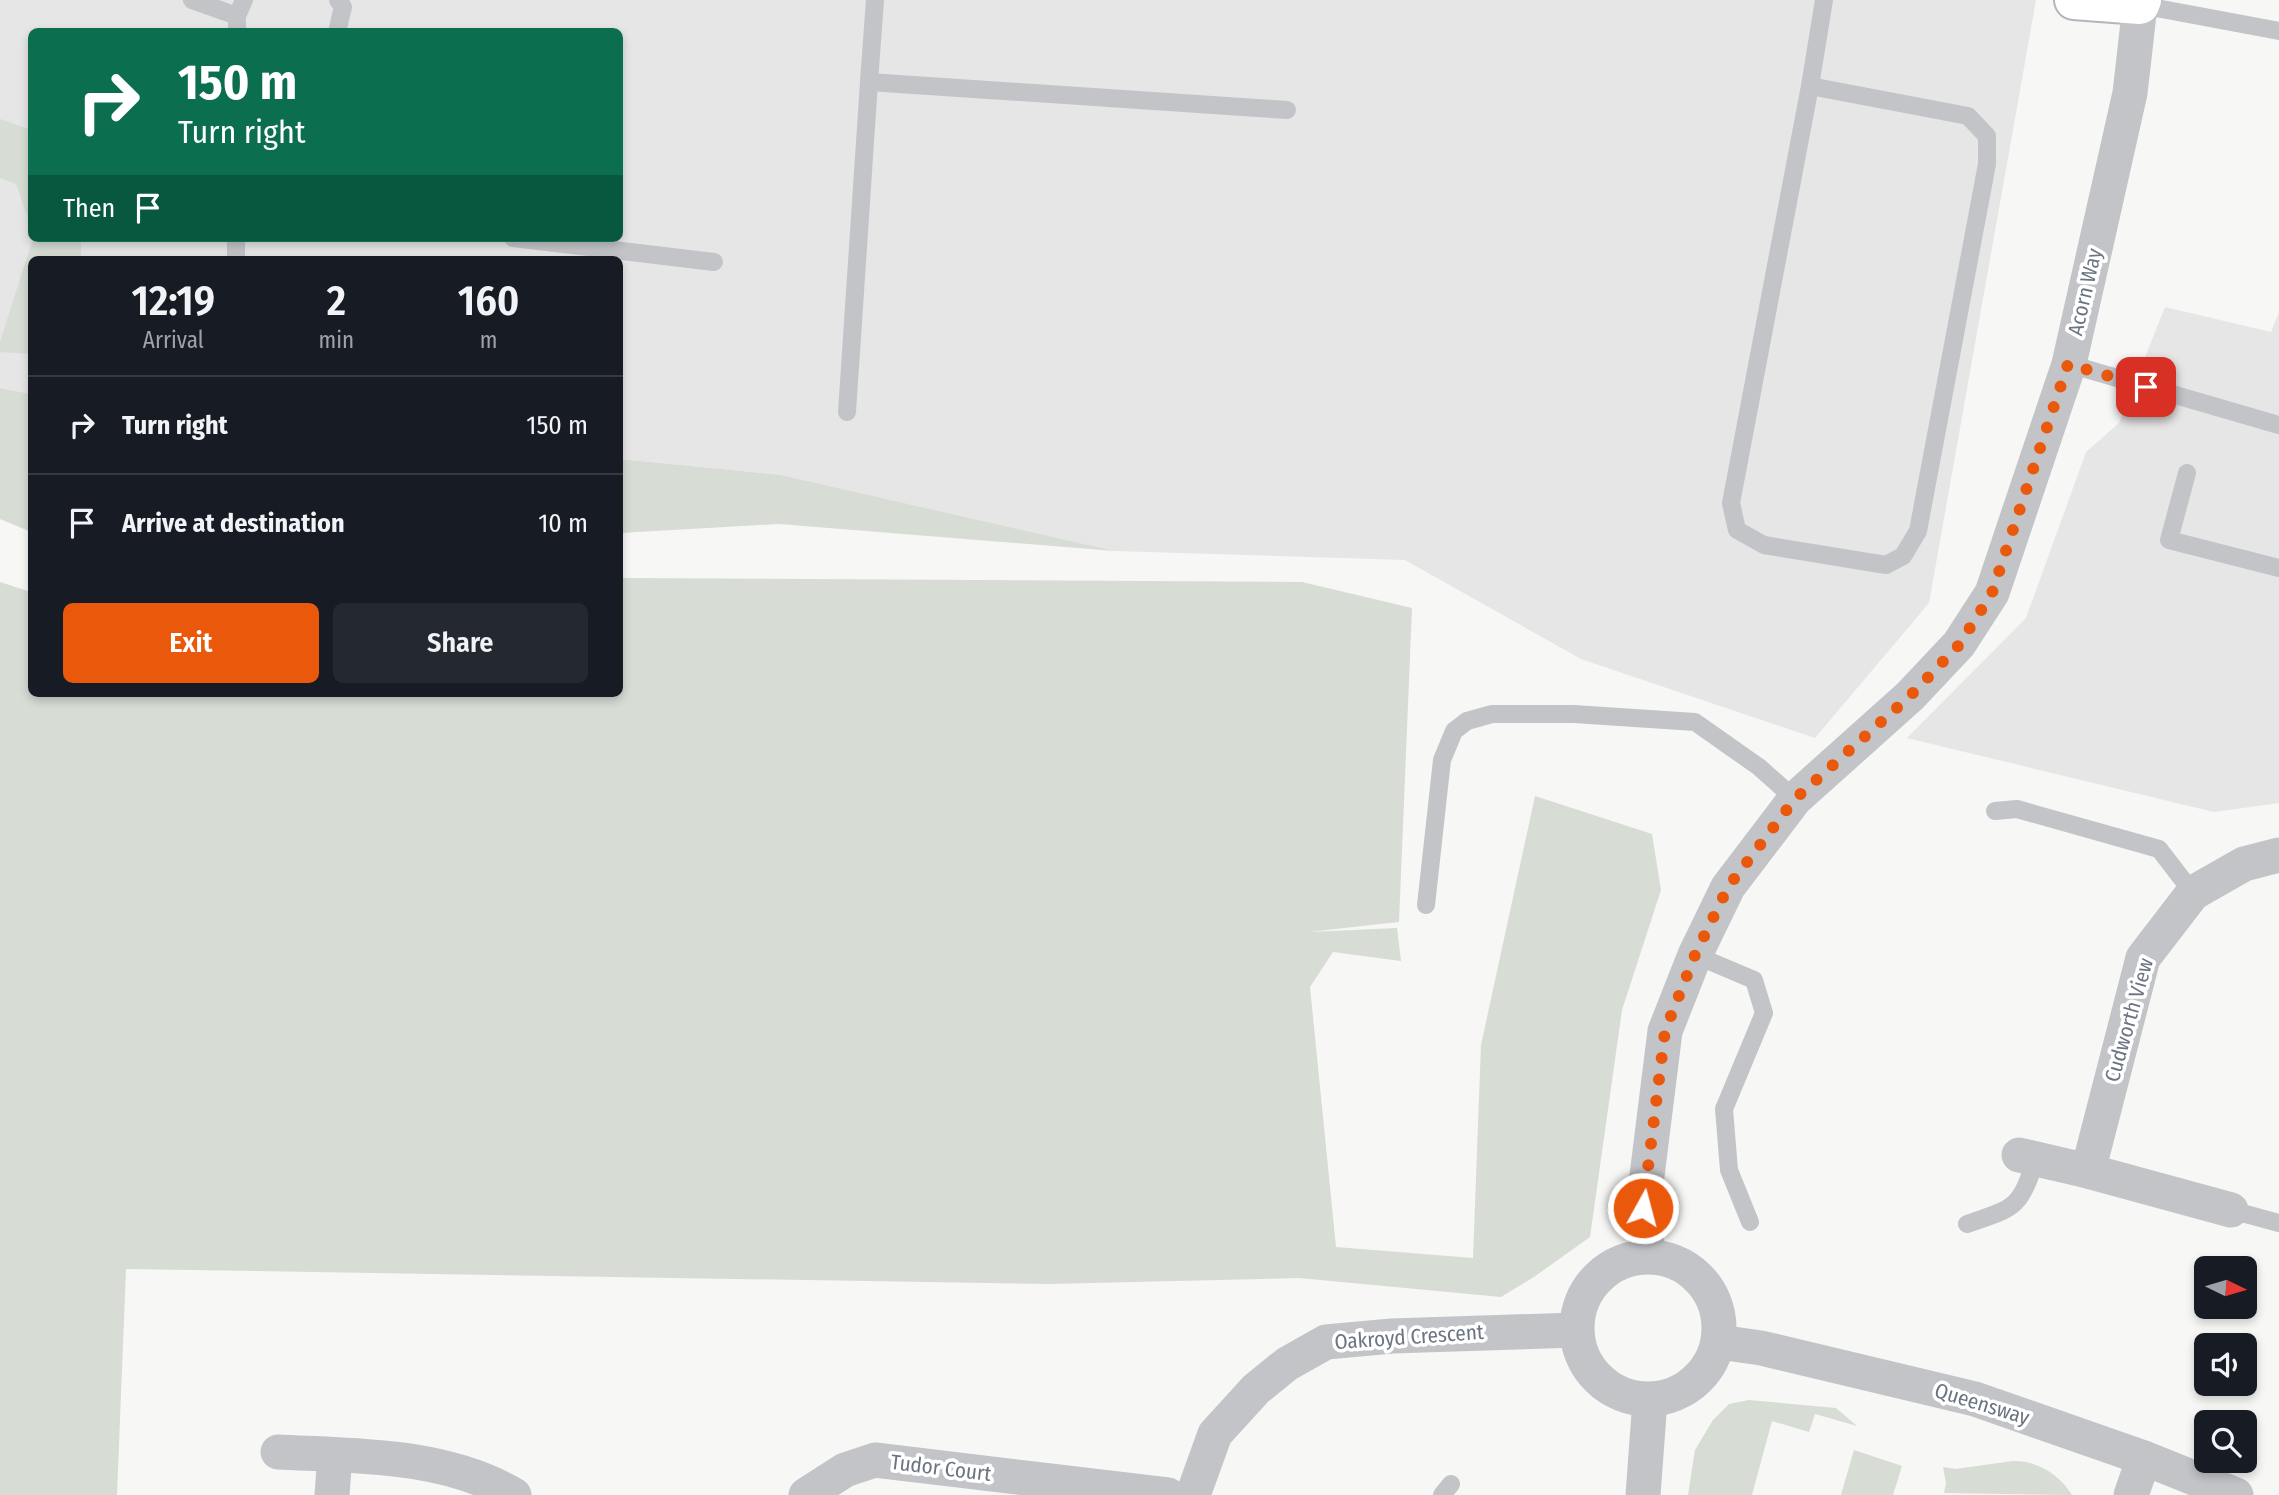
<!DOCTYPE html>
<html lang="en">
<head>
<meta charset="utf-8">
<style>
  body { margin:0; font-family:"Fira Sans Condensed",sans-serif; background:#242831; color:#f1f3f6; height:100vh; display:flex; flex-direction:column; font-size:26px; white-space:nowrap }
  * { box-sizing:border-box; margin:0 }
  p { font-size:23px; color:#9ea1a6 }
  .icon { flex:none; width:38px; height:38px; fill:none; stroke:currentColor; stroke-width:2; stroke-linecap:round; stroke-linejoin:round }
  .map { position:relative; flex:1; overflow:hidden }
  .sheet { position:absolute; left:28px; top:256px; width:595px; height:441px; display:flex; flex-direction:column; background:#171b24; border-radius:10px; box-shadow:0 4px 10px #0003 }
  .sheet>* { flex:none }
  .guide { position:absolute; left:28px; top:28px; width:595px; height:214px; border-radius:10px; box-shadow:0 4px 10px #0003; background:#0b6e4f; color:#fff; overflow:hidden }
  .needle { width:46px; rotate:95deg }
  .tools { position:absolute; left:2194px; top:1256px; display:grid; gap:14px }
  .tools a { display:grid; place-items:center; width:63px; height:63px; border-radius:10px; background:#171b24; box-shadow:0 4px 10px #0003; font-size:35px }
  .pin { position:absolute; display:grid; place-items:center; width:60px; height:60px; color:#fff; margin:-30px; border-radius:14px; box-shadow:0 4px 10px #0006 }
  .me { position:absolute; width:77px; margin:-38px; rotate:7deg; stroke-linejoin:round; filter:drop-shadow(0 0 5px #0008) }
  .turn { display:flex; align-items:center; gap:24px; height:147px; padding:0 35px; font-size:32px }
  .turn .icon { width:91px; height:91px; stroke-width:2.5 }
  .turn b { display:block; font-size:49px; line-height:60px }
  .then { display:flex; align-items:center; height:66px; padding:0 35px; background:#0003; gap:14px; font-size:26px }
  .eta { display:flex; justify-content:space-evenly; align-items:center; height:119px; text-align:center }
  .eta b { font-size:42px; font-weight:600; line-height:49px }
  .primary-button { display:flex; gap:14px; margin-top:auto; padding:14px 35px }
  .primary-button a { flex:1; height:80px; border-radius:10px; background:#ea580c; color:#fff; font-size:28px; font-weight:600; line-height:80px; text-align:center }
  .primary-button a+a { background:#242831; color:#f1f3f6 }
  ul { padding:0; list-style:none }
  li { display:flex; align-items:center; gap:21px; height:98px; padding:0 35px; border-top:2px solid #363941 }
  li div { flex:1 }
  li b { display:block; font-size:26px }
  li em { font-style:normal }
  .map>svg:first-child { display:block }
  .built { fill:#e5e6e5; fill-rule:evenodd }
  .green { fill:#d7dcd5 }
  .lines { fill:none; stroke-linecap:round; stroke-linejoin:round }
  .secondary-casing { stroke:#b2b6ba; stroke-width:42 }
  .lane { stroke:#c2c4c8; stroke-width:18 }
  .street { stroke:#c2c4c8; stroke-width:35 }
  .secondary { stroke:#fff; stroke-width:38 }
  .route { stroke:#ea580c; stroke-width:12; stroke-dasharray:0 21.6 }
  .labels { text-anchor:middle; stroke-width:7; stroke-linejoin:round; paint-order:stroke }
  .street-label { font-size:21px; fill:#6b7582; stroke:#fff }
</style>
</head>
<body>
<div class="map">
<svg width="2279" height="1495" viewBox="0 0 2279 1495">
  <rect width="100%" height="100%" fill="#f7f7f5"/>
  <g class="built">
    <path d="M0 0H2036L1929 603 1815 738 1581 659 1405 560 1115 551 781 475 620 459V259H32L31 394 0 388ZM32 32H620V238H32Z"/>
    <polygon points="2165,307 2271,332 2279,312 2279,803 2214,812 1907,738 2026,618 2086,452 2119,423"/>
  </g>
  <g class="green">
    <polygon points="0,119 31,130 31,226 16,184 0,178"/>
    <polygon points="33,238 81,238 81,259 32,259 31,354 0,352 0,342"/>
    <polygon points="0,388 31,394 31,532 0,519"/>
    <polygon points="620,459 781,475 1115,551 779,524 620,533"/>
    <polygon points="620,578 1302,582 1412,608 1399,922 1308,932 1397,928 1401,961 1333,952 1310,987 1336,1247 1473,1258 1481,1045 1535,796 1652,834 1661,890 1622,1010 1590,1237 1534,1277 1501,1297 1299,1278 1048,1284 126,1269 117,1495 0,1495 0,582 31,592 32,693 620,693"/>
    <polygon points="1749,1400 1836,1408 1857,1426 1815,1414 1809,1432 1772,1421 1752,1495 1688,1495 1695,1450 1713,1420 1729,1404"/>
    <polygon points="1854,1450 1902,1466 1893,1495 1841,1495"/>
    <path d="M2013 1461C2038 1461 2059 1474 2072 1495L1944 1493 1946 1483 1943 1467 1955 1469Z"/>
  </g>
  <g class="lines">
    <g class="secondary-casing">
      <polyline id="secondary" points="2074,0 2140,5 2142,0"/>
    </g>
    <g class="lane">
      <polyline points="192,0 237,16"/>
      <polyline points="875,0 869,82 1287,110"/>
      <polyline points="2140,5 2279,31"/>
      <polyline points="237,32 237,16 244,0"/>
      <polyline points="337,32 343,7 338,0"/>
      <polyline points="1810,86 1968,116 1987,136 1987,164 1918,531 1903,556 1886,565 1764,545 1737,530 1731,503 1810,86 1824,0"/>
      <polyline points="513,238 714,262"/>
      <polyline points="236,259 236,238"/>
      <polyline points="2069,364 2279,425"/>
      <polyline points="847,412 869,82"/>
      <polyline points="2187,473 2169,540 2279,568"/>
      <polyline points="1995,811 2017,809 2159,849 2193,893"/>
      <polyline points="1426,905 1442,760 1454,731 1467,721 1492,714 1574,714 1695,722 1759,767 1795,799"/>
      <polyline points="1695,955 1754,980 1764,1013 1724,1109 1729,1170 1750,1222"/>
      <polyline points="2231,1210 2279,1223"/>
      <path d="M1967 1224C2016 1207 2019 1209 2036 1159"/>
      <polyline points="1442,1495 1451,1484"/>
    </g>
    <g class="street">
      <polyline points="2019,1155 2088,1171 2231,1210"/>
      <polyline points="2088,1171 2143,958 2193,893 2244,864 2279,855"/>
      <polyline points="1648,1255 1643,1208 1665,1031 1695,955 1728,887 1795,799 1910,696 1959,644 1992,593 2069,364 2130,93 2140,5"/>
      <circle cx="1648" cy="1328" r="71"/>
      <polyline points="1719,1342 1761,1348 1975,1399 2144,1458 2236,1495"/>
      <path d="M278 1452C356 1456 444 1454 514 1495"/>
      <polyline points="332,1495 335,1455"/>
      <polyline points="806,1495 845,1470 875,1460 1168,1495"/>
      <polyline points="1193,1495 1215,1434 1256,1389 1287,1364 1326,1342 1392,1336 1576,1330"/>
      <polyline points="1643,1495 1650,1400"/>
      <polyline points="2131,1495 2144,1458"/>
    </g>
    <use href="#secondary" class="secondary"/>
  </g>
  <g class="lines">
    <polyline class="route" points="1643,1208 1665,1031 1695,955 1728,887 1795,799 1910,696 1959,645 1992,593 2068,364 2146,387"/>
  </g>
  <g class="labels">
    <g class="street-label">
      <text transform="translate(2085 292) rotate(-77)" y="7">Acorn Way</text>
      <text transform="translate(2129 1020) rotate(-74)" y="7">Cudworth View</text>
      <text transform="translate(1409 1337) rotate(-4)" y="7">Oakroyd Crescent</text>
      <text transform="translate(1982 1404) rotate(17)" y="7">Queensway</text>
      <text transform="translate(941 1468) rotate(7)" y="7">Tudor Court</text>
    </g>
  </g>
</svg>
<div class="tools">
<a><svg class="needle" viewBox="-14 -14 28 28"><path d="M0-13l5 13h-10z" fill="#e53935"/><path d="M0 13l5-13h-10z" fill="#9ea1a6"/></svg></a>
<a><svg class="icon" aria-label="sound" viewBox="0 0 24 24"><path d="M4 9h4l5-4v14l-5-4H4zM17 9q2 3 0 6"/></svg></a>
<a><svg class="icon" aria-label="search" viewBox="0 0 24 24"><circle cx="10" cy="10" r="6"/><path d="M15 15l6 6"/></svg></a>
</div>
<div class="pin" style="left:2146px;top:387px;background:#d93025"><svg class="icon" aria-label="arrive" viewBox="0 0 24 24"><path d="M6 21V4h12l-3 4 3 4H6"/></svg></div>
<svg class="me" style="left:1643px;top:1208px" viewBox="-20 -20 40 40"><circle r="17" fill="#ea580c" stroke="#fff" stroke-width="3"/><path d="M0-11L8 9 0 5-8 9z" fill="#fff"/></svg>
<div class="guide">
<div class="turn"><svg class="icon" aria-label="right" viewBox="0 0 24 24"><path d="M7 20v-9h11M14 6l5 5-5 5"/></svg><div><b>150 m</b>Turn right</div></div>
<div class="then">Then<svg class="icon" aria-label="arrive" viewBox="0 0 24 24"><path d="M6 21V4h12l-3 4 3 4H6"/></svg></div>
</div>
<section class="sheet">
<div class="eta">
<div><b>12:19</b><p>Arrival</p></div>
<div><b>2</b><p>min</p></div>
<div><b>160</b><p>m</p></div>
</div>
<ul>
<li><svg class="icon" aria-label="right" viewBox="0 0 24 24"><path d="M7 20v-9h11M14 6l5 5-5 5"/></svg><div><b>Turn right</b></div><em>150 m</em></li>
<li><svg class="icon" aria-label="arrive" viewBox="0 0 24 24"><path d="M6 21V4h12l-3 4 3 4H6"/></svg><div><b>Arrive at destination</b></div><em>10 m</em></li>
</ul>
<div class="primary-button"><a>Exit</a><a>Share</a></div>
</section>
</div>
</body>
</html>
